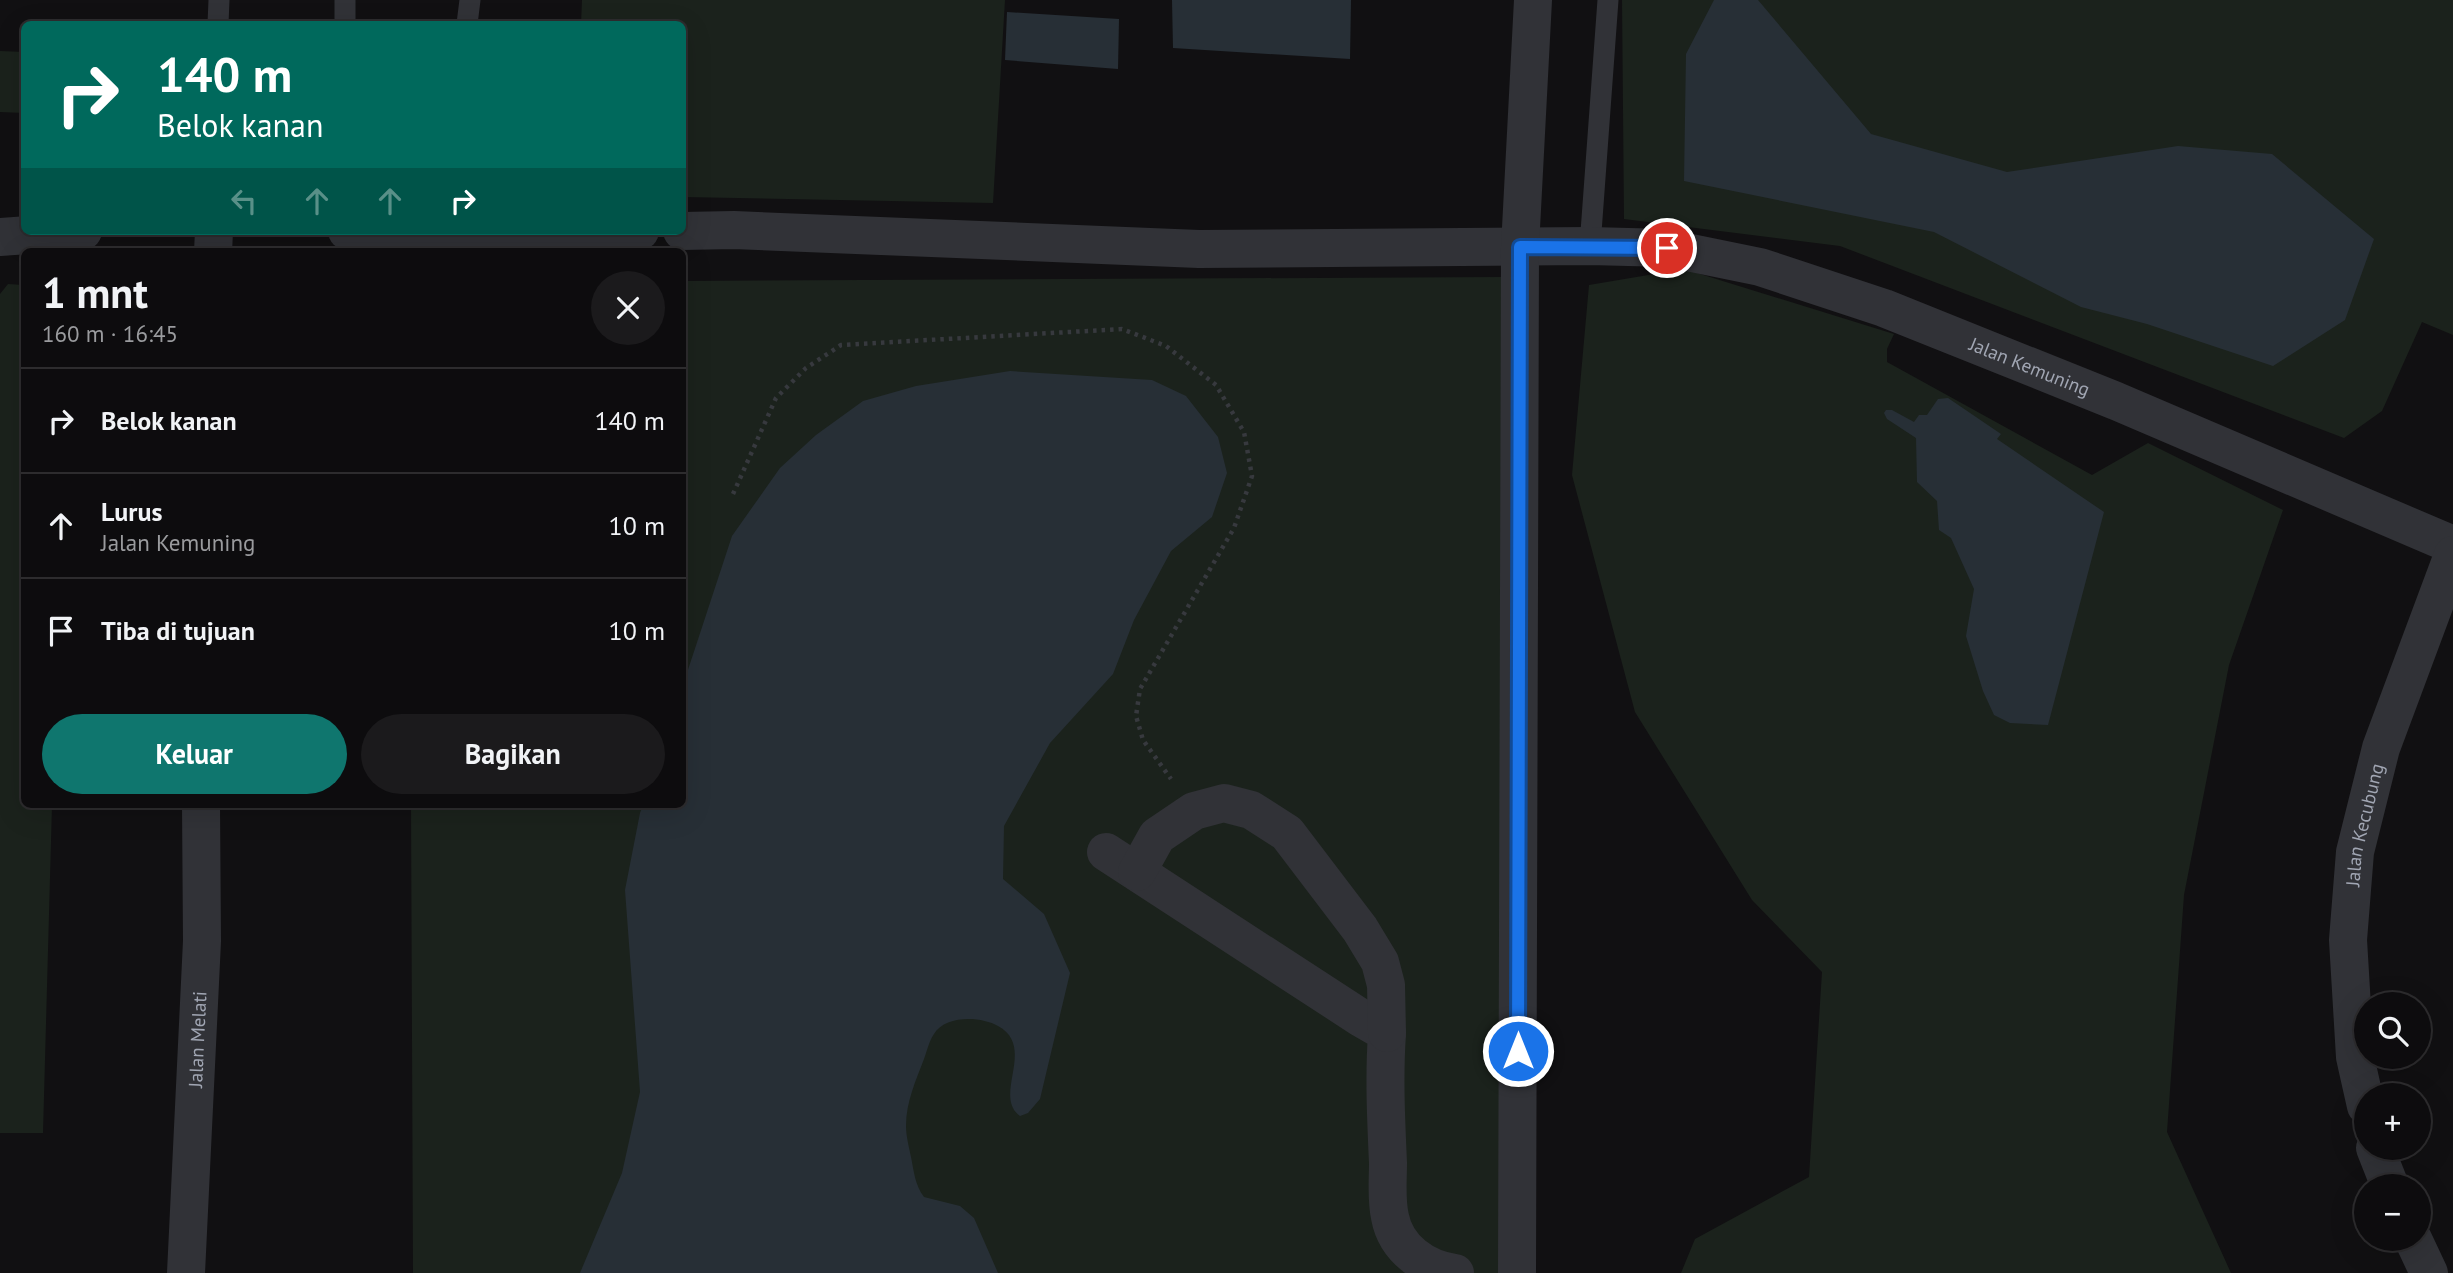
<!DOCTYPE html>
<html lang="id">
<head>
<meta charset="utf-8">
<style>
  body { margin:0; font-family:"PT Sans",sans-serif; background:#1b1a1c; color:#f1f3f6; height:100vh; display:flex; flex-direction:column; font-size:26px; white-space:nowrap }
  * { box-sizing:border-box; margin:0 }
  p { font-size:23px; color:#9a9b9e }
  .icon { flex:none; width:38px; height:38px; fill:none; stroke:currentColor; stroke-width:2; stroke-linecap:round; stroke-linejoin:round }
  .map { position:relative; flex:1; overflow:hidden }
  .details { position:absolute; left:21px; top:248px; width:665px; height:560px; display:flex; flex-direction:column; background:#0d0c0e; border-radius:10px; box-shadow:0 7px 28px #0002,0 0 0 2px #2d2c2e }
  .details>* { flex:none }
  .top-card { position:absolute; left:21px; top:21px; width:665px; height:214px; border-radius:10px; box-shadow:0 7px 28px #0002,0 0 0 2px #2d2c2e; background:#00695c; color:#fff; overflow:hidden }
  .controls { position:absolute; left:2354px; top:992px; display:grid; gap:14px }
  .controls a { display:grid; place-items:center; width:77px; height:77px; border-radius:50%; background:#0d0c0e; box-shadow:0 7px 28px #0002,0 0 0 2px #2d2c2e; font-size:35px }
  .pin { position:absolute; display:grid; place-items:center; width:60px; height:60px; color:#fff; margin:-30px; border:4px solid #fff; border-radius:50%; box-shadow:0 2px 7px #0007 }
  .me { position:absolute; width:77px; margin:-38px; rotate:0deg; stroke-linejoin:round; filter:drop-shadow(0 0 5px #0008) }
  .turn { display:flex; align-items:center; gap:24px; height:147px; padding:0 21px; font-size:32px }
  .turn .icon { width:91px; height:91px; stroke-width:2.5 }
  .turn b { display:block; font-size:49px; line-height:60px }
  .lanes { display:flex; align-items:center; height:66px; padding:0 21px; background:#0003; justify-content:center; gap:35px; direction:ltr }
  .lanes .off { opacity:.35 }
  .round { display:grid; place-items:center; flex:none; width:74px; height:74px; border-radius:37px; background:#1b1a1c }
  .overview { display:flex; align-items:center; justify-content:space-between; height:119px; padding:0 21px }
  h1 { font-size:42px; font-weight:600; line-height:52px }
  .action { display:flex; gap:14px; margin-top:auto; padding:14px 21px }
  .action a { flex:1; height:80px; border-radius:42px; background:#0f766e; color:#fff; font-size:28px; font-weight:600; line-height:80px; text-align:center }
  .action a+a { background:#1b1a1c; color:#f1f3f6 }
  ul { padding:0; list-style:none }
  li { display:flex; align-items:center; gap:21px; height:105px; padding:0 21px; border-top:2px solid #2d2c2e }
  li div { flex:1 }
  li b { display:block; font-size:26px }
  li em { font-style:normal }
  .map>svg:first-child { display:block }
  .green { fill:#1b221c }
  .water { fill:#272f36 }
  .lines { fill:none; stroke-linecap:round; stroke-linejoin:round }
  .path { stroke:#37393e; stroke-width:4.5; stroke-dasharray:3.5 5; stroke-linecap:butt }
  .lane { stroke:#313237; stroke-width:21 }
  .street { stroke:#313237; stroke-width:38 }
  .route-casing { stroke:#114b97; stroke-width:18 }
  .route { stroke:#1a73e8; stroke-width:12 }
  .labels { text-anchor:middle; stroke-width:5; stroke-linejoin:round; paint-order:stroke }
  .street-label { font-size:19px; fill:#a1a6b3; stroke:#0c0c0d }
</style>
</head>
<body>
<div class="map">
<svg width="2453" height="1273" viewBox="0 0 2453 1273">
  <rect width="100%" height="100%" fill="#111012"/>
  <g class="green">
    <polygon points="582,0 1005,0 993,203 683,197 682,24 581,24"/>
    <polygon points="1622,0 2453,0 2453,335 2422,322 2382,411 2344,438 1840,246 1624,219"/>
    <polygon points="0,51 24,52 24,113 0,112"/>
    <polygon points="1684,269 1894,334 1887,349 1887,362 2092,475 2148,443 2283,510 2229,665 2184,895 2167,1132 2231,1273 1681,1273 1695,1239 1809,1177 1822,972 1752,900 1635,712 1572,475 1589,285"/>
    <polygon points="1501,277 1510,1273 413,1273 411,805 682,805 683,281"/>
    <polygon points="8,284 24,285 24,805 52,805 43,1133 0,1133 0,294"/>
  </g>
  <g class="water">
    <polygon points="1172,0 1351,0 1350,59 1173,48"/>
    <polygon points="1714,0 1758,0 1871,134 2007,172 2178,146 2272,154 2374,239 2345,320 2273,366 2147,324 2081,307 1934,232 1684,181 1686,54"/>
    <polygon points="1007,12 1119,19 1118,69 1005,60"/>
    <path d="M1010 371 1152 380 1186 396 1218 437 1227 473 1212 517 1171 551 1134 620 1113 674 1050 743 1004 826 1003 879 1044 914 1070 973 1040 1099 1028 1113 1020 1116C992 1096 1037 1047 998 1026 981 1016 945 1015 934 1034 929 1041 927 1051 924 1059 916 1080 906 1102 906 1126 906 1136 909 1147 911 1157 914 1172 915 1185 924 1197L960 1206 974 1218 998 1273H580L622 1173 640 1092 625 890 640 813 643 805H682L683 685 732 536 780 468 816 435 863 401 916 386Z"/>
    <polygon points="1948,398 2001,434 1997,439 2104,512 2048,725 2010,723 1994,715 1983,691 1966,636 1974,589 1951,538 1939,530 1937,501 1917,482 1916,438 1887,419 1884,413 1886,410 1892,410 1914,422 1919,415 1927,415 1938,399"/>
  </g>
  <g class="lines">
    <polyline class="path" points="733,494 776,398 806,368 841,345 1122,329 1166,346 1216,385 1244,432 1252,476 1234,528 1140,689 1136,716 1143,740 1171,779"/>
    <g class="lane">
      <polyline points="345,0 345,24"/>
      <polyline points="218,24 219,0"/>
      <polyline points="467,24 470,0"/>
      <polyline points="1590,246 1608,0"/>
    </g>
    <g class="street">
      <polyline points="347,231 640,231"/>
      <path id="s1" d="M682 231 734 230 1199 249 1590 246 1667 248 1760 267 1884 308 2116 401 2453 545"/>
      <polyline points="0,237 83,231"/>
      <polyline points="213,252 214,231"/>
      <path d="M1106 852 1361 1018 1387 1033C1384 1077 1386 1119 1388 1163 1388 1180 1386 1200 1390 1217 1396 1249 1425 1269 1455 1273"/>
      <polyline points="1137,872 1157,836 1194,811 1224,803 1251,810 1287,833 1360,929 1380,962 1386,985 1387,1033"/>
      <path id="s2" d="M2366 1106 2355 1057 2348 940 2355 852 2381 748 2453 555"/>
      <polyline points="2375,1148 2390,1186"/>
      <polyline points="2413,1239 2429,1273"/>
      <path id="s3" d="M186 1273 202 941 201 805"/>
      <polyline points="1517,1273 1520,247 1533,0"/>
    </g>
  </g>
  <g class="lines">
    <g class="route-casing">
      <polyline id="route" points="1518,1051 1520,247 1667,248"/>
    </g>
    <use href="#route" class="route"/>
  </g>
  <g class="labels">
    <g class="street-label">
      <text dy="7" stroke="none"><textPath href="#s1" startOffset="1368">Jalan Kemuning</textPath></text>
      <text dy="7" stroke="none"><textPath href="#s2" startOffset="284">Jalan Kecubung</textPath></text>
      <text dy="7" stroke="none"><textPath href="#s3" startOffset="234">Jalan Melati</textPath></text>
    </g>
  </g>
</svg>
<div class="controls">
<a><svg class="icon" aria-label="search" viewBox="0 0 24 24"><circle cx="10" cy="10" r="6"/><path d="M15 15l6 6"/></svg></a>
<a>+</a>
<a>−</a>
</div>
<div class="pin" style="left:1667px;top:248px;background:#d93025"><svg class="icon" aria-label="arrive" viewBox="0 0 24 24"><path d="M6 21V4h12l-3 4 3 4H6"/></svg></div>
<svg class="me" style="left:1518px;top:1051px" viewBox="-20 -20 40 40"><circle r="17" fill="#1a73e8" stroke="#fff" stroke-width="3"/><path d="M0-11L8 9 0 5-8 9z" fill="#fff"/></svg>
<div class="top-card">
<div class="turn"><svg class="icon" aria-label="right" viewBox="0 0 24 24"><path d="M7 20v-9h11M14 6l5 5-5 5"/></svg><div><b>140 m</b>Belok kanan</div></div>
<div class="lanes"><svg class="icon off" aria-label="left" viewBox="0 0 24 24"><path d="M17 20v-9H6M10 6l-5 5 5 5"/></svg><svg class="icon off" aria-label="ahead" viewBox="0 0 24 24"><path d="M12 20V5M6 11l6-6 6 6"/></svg><svg class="icon off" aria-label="ahead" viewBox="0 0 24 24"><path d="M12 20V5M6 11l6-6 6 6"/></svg><svg class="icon" aria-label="right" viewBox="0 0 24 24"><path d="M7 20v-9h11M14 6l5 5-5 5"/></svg></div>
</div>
<section class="details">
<div class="overview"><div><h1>1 mnt</h1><p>160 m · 16:45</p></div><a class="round"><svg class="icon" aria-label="close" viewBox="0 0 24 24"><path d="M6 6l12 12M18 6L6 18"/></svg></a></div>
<ul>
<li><svg class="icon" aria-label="right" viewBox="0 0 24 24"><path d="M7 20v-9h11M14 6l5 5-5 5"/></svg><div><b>Belok kanan</b></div><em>140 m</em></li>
<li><svg class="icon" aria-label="ahead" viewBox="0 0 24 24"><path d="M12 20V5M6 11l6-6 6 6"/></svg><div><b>Lurus</b><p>Jalan Kemuning</p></div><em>10 m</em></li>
<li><svg class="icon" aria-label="arrive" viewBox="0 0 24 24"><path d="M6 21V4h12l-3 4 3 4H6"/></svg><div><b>Tiba di tujuan</b></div><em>10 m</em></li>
</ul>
<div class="action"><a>Keluar</a><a>Bagikan</a></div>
</section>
</div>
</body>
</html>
